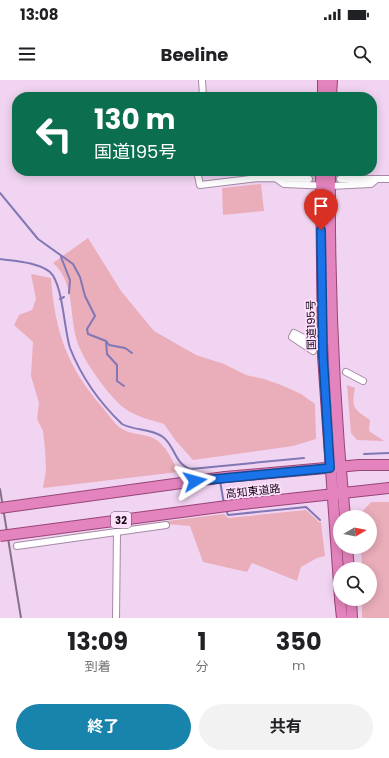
<!DOCTYPE html>
<html lang="ja">
<head>
<meta charset="utf-8">
<style>
  body { margin:0; font-family:Poppins,"Noto Sans JP",sans-serif; background:#f2f2f2; color:#202124; height:100vh; display:flex; flex-direction:column; font-size:15px; white-space:nowrap }
  * { box-sizing:border-box; margin:0 }
  p { font-size:13px; color:#757577 }
  .icon { flex:none; width:22px; height:22px; fill:none; stroke:currentColor; stroke-width:2; stroke-linecap:round; stroke-linejoin:round }
  .map { position:relative; height:538px; overflow:hidden }
  .details { display:flex; flex-direction:column; background:#fff; flex:1 }
  .details>* { flex:none }
  .top-card { position:absolute; left:12px; top:12px; width:365px; height:84px; border-radius:16px; box-shadow:0 2px 10px #0003; background:#0b6e4f; color:#fff; overflow:hidden }
  .needle { width:26px; rotate:80deg }
  .controls { position:absolute; left:333px; top:430px; display:grid; gap:8px }
  .controls a { display:grid; place-items:center; width:44px; height:44px; border-radius:50%; background:#fff; box-shadow:0 2px 10px #0003; font-size:20px }
  .pin { position:absolute; display:grid; place-items:center; width:34px; height:34px; color:#fff; margin:-41px -17px; border-radius:50% 50% 50% 0; rotate:-45deg; box-shadow:0 0 4px #0007 }
  .pin .icon { rotate:45deg }
  .me { position:absolute; width:44px; margin:-22px; rotate:82deg; stroke-linejoin:round; filter:drop-shadow(0 0 3px #0008) }
  .turn { display:flex; align-items:center; gap:14px; height:84px; padding:0 16px; font-size:18px }
  .turn .icon { width:52px; height:52px; stroke-width:2.5 }
  .turn b { display:block; font-size:28px; line-height:34px }
  .eta { display:flex; justify-content:space-evenly; align-items:center; height:68px; text-align:center }
  .eta b { font-size:24px; font-weight:700; line-height:28px }
  .button { display:flex; gap:8px; margin-top:auto; padding:8px 16px }
  .button a { flex:1; height:46px; border-radius:24px; background:#1883ab; color:#fff; font-size:16px; font-weight:700; line-height:46px; text-align:center }
  .button a+a { background:#f2f2f2; color:#202124 }
  .status { display:flex; justify-content:space-between; align-items:center; height:28px; padding:0 20px; background:#fff; direction:ltr }
  .status svg { height:11px; fill:currentColor }
  header { display:flex; justify-content:space-between; align-items:center; height:52px; padding:0 16px; background:#fff; font-size:18px; font-weight:700 }
  .map>svg:first-child { display:block }
  .green { fill:#eaadba }
  .lines { fill:none; stroke-linecap:round; stroke-linejoin:round }
  .stream { stroke:#8077b5; stroke-width:2 }
  .minor-tunnel { stroke:#d0b6d0; stroke-width:6; stroke-dasharray:6 3; stroke-linecap:butt }
  .minor-casing { stroke:#a68aa5; stroke-width:8 }
  .trunk-casing { stroke:#974577; stroke-width:12 }
  .minor { stroke:#fff; stroke-width:6 }
  .trunk { stroke:#e484be; stroke-width:10 }
  .rail { stroke:#867286; stroke-width:2 }
  .trunk-bridge-casing { stroke:#974577; stroke-width:12; stroke-linecap:butt }
  .trunk-bridge { stroke:#e484be; stroke-width:10 }
  .route-casing { stroke:#114b97; stroke-width:10 }
  .route { stroke:#1a73e8; stroke-width:7 }
  .labels { text-anchor:middle; stroke-width:3.5; stroke-linejoin:round; paint-order:stroke }
  .shield { fill:#ffe1fe; stroke:#5a4a5a; stroke-width:1 }
  .shield-label { font-size:10px; font-weight:bold; fill:#130913 }
  .street-label { font-size:11px; fill:#130913; stroke:#ffe1fe }
</style>
</head>
<body>
<div class="status"><b>13:08</b><svg viewBox="0 0 49 12"><path d="M0 12V9h3v3zM5 12V6h3v6zM10 12V3h3v9zM15 12V0h3v12zM26 1h20v11H26zM47 4h2v5h-2z"/></svg></div>
<header><svg class="icon" aria-label="menu" viewBox="0 0 24 24"><path d="M4 6h16M4 12h16M4 18h16"/></svg>Beeline<svg class="icon" aria-label="search" viewBox="0 0 24 24"><circle cx="10" cy="10" r="6"/><path d="M15 15l6 6"/></svg></header>
<div class="map">
<svg width="389" height="538" viewBox="0 0 389 538">
  <rect width="100%" height="100%" fill="#f1d4f1"/>
  <g class="green">
    <polygon points="261,104 264,131 223,135 222,108"/>
    <path d="M88 158 121 211 154 251 196 275 224 284 246 295 264 299 281 305 301 314 315 324 316 359 293 366 193 380 176 361 164 344C151 340 138 337 127 330 111 320 82 279 77 261 69 235 75 202 53 183Z"/>
    <path d="M31 194 51 198C55 252 67 287 103 328 108 334 113 342 119 347 131 356 143 353 153 358 166 364 172 380 178 392L43 408 46 390 45 369 43 351 37 339 39 323 31 296 33 262 14 245 19 235 32 230 36 219Z"/>
    <path d="M347 305 355 308C351 328 354 329 370 340L369 351 384 361 357 360 351 353Z"/>
    <polygon points="371,422 389,422 389,538 362,538 362,519 370,519 370,489 362,489 361,467 370,467 370,437 361,437 361,433"/>
    <polygon points="306,430 319,442 321,442 325,476 317,478 301,487 297,501 252,483 247,492 203,482 190,446 167,444 167,441 224,434 228,438"/>
  </g>
  <g class="lines">
    <g class="stream">
      <polyline points="0,113 38,159 73,184 80,197 85,216 95,236 87,249 88,254 106,261 107,274 117,285 117,301 124,306"/>
      <polyline points="61,177 70,200 69,213"/>
      <path d="M0 179C15 181 38 182 50 192 63 204 64 250 70 268 81 296 100 323 122 344 134 351 152 348 163 357 175 366 175 385 191 389L304 378"/>
      <polyline points="60,219 64,217"/>
      <polyline points="107,262 109,265 125,268 132,273"/>
      <polyline points="364,374 389,373"/>
      <polyline points="220,401 224,424"/>
      <polyline points="226,430 228,435 306,427 320,440"/>
    </g>
    <polyline class="minor-tunnel" points="309,99 340,99"/>
    <g class="minor-casing">
      <g id="minor">
        <polyline points="202,0 203,17"/>
        <polyline points="197,91 200,105 258,98 309,99"/>
        <polyline points="277,99 284,104 330,106 371,104 377,99 389,99"/>
        <polyline points="340,99 377,99"/>
        <polyline points="313,271 292,257 294,253 315,264 323,263"/>
        <polyline points="346,292 363,301"/>
        <polyline points="17,466 166,445"/>
        <polyline points="116,538 117,452"/>
      </g>
    </g>
    <g class="trunk-casing">
      <g id="trunk">
        <polyline points="323,17 323,0"/>
        <polyline points="331,17 332,0"/>
        <polyline points="321,91 323,276 340,518"/>
        <path d="M330 91C329 207 334 322 345 437"/>
        <polyline points="225,397 359,385 389,385"/>
        <polyline points="242,424 389,408"/>
        <polyline points="347,467 349,489"/>
        <polyline points="340,519 342,538"/>
        <polyline points="351,519 352,538"/>
      </g>
    </g>
    <use href="#minor" class="minor"/>
    <use href="#trunk" class="trunk"/>
    <polyline class="rail" points="0,409 21,538"/>
    <g class="trunk-bridge-casing">
      <g id="trunk-bridge">
        <polyline points="0,428 225,397"/>
        <polyline points="0,456 242,424"/>
      </g>
    </g>
    <use href="#trunk-bridge" class="trunk-bridge"/>
  </g>
  <g class="lines">
    <g class="route-casing">
      <polyline id="route" points="195,401 330,388 323,276 321,150"/>
    </g>
    <use href="#route" class="route"/>
  </g>
  <g class="labels">
    <rect class="shield" x="111" y="432" width="20" height="16" rx="3"/>
    <g class="shield-label">
      <text x="121" y="444">32</text>
    </g>
    <g class="street-label">
      <text transform="translate(311 245) rotate(-91)" y="4">国道195号</text>
      <text transform="translate(253 411) rotate(-6)" y="4">高知東道路</text>
    </g>
  </g>
</svg>
<div class="controls">
<a><svg class="needle" viewBox="-14 -14 28 28"><path d="M0-13l5 13h-10z" fill="#e53935"/><path d="M0 13l5-13h-10z" fill="#757577"/></svg></a>
<a><svg class="icon" aria-label="search" viewBox="0 0 24 24"><circle cx="10" cy="10" r="6"/><path d="M15 15l6 6"/></svg></a>
</div>
<div class="pin" style="left:321px;top:150px;background:#d93025"><svg class="icon" aria-label="arrive" viewBox="0 0 24 24"><path d="M6 21V4h12l-3 4 3 4H6"/></svg></div>
<svg class="me" style="left:195px;top:401px" viewBox="-20 -20 40 40"><path d="M0-17L14 15 0 8-14 15z" fill="#1a73e8" stroke="#fff" stroke-width="4"/></svg>
<div class="top-card">
<div class="turn"><svg class="icon" aria-label="left" viewBox="0 0 24 24"><path d="M17 20v-9H6M10 6l-5 5 5 5"/></svg><div><b>130 m</b>国道195号</div></div>
</div>
</div>
<section class="details">
<div class="eta">
<div><b>13:09</b><p>到着</p></div>
<div><b>1</b><p>分</p></div>
<div><b>350</b><p>m</p></div>
</div>
<div class="button"><a>終了</a><a>共有</a></div>
</section>
</body>
</html>
